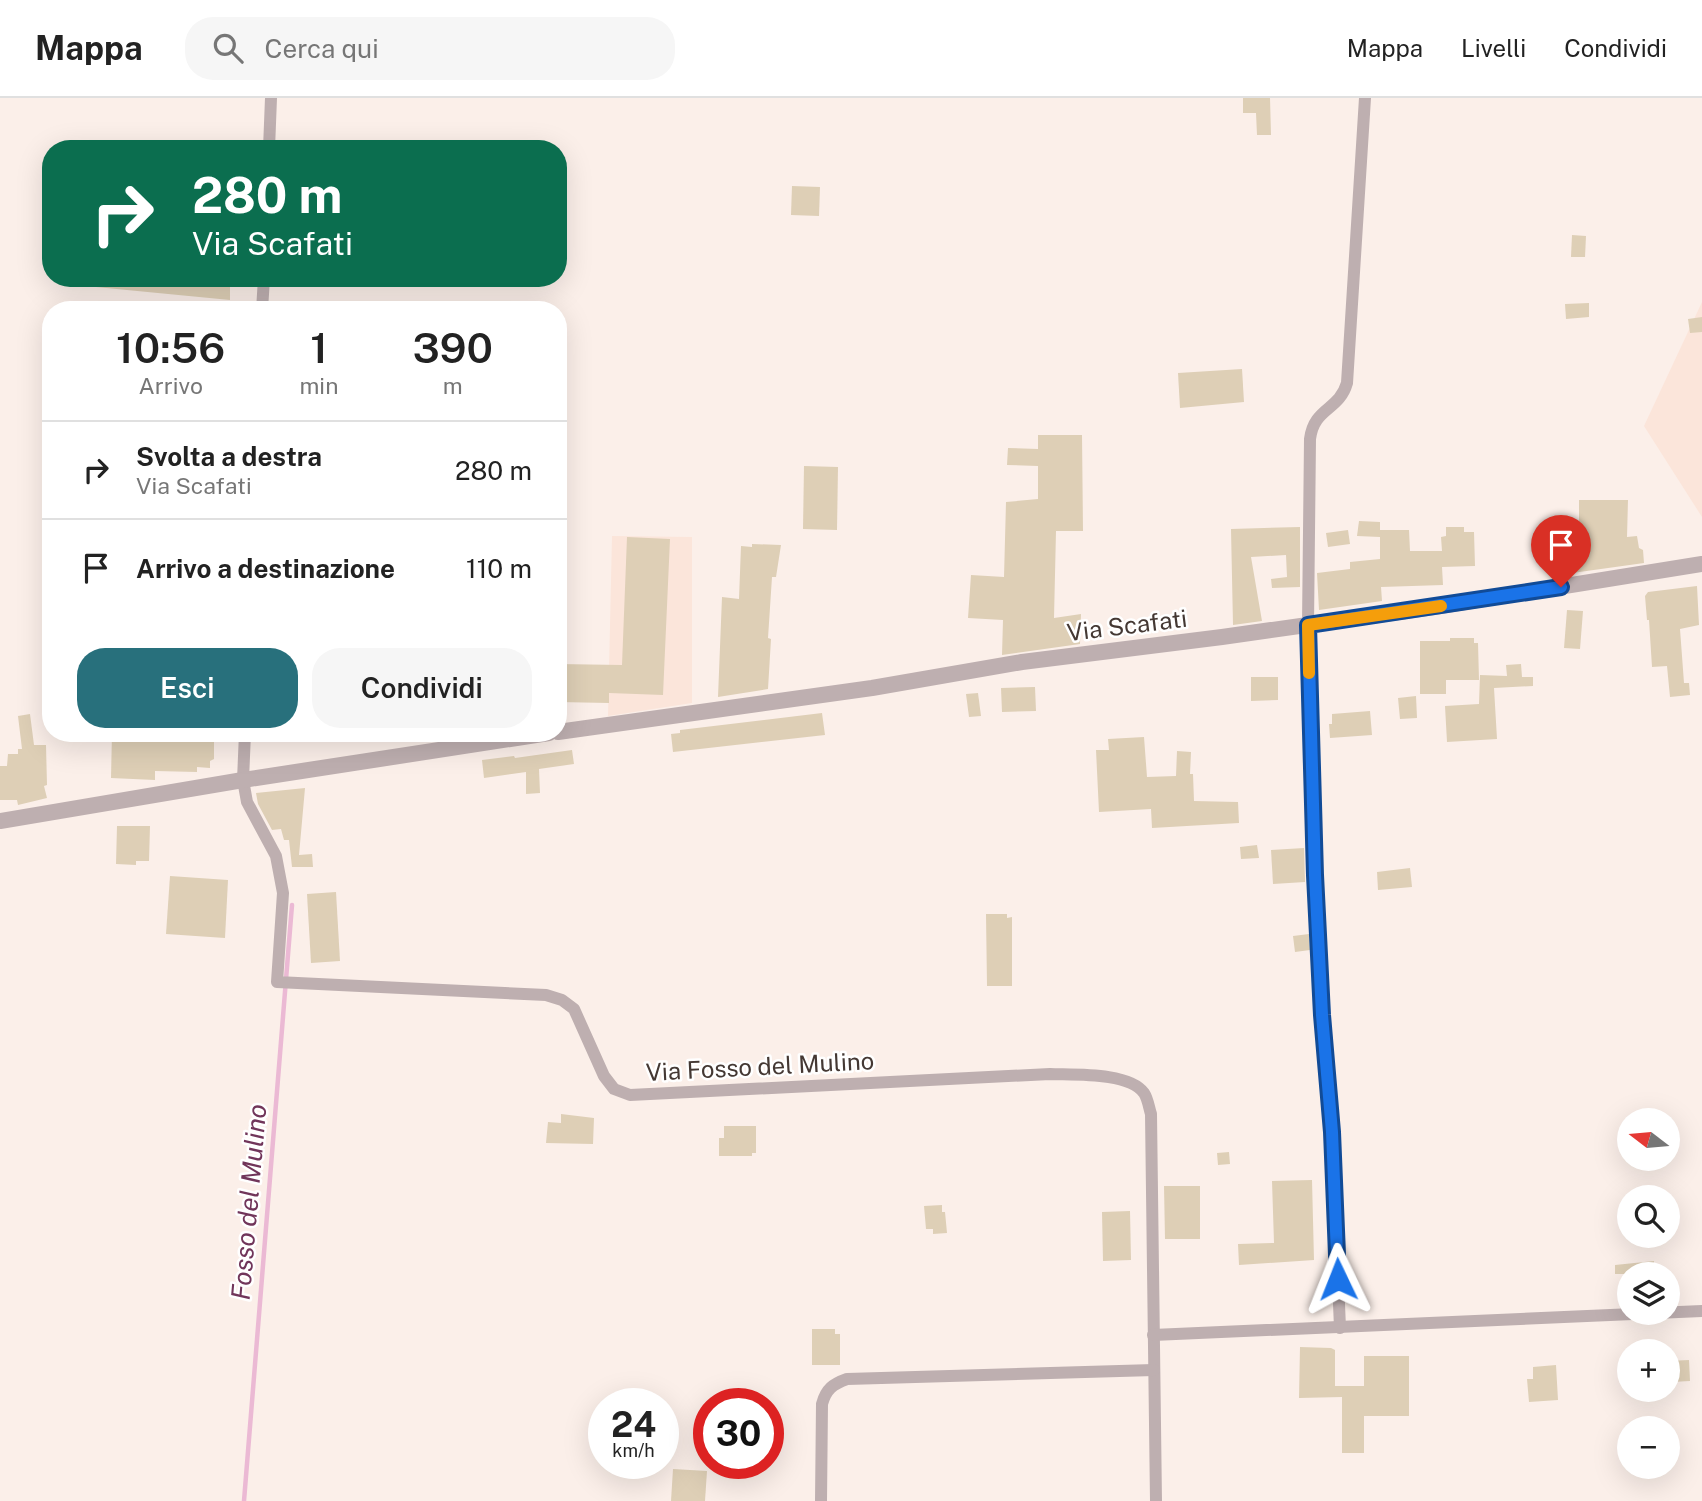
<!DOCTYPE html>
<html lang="it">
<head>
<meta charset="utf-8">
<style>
  body { margin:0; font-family:"Public Sans",sans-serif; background:#f6f6f6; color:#222; height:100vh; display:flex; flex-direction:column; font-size:26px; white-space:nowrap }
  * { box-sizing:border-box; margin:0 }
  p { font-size:23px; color:#767676 }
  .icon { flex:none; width:38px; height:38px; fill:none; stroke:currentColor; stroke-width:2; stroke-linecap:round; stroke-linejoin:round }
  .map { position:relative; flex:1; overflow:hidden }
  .details { position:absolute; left:42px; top:203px; width:525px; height:441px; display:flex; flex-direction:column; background:#fff; border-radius:28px; box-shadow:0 7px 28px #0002 }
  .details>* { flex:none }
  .banner { position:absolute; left:42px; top:42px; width:525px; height:147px; border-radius:28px; box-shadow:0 7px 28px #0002; background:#0b6e4f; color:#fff; overflow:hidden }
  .needle { width:46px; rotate:286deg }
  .fabs { position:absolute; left:1617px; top:1010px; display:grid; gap:14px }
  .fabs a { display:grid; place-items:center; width:63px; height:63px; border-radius:50%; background:#fff; box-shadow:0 7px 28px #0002; font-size:35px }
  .speed { position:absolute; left:588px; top:1290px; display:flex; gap:14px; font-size:35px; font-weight:700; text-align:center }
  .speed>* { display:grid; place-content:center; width:91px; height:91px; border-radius:50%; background:#fff; box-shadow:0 7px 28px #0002; line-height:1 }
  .speed small { font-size:18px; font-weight:400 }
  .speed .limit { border:10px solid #d22; background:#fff; color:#111 }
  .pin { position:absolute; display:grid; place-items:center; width:60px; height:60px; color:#fff; margin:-72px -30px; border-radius:50% 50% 50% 0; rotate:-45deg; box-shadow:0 0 7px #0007 }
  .pin .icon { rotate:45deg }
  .me { position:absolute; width:77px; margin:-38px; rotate:358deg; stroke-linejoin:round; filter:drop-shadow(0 0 5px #0008) }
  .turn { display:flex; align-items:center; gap:24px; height:147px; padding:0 35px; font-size:32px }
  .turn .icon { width:91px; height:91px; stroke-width:2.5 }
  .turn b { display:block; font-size:49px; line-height:60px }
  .eta { display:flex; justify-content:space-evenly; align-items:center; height:119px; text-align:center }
  .eta b { font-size:42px; font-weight:600; line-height:49px }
  .action { display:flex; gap:14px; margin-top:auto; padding:14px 35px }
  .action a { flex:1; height:80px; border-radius:28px; background:#28707c; color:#fff; font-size:28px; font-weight:600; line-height:80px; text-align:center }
  .action a+a { background:#f6f6f6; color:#222 }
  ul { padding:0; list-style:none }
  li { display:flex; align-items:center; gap:21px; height:98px; padding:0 35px; border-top:2px solid #e0e0e0 }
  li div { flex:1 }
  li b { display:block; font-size:26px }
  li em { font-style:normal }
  header { display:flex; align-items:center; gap:42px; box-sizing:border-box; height:98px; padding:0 35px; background:#fff; border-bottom:2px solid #e0e0e0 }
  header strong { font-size:33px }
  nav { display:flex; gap:38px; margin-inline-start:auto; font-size:24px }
  .search { width:490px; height:63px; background:#f6f6f6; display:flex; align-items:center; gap:18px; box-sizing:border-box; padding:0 24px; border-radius:28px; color:#767676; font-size:26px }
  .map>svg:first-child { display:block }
  .built { fill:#fbe5da }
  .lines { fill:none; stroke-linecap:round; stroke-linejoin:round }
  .stream { stroke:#ebb9d4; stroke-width:4.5 }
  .building { fill:#decfb6 }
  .minor { stroke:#beafb0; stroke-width:12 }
  .tertiary { stroke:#beafb0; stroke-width:16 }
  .route-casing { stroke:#114b97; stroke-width:18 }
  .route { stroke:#1a73e8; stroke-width:12 }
  .slow { stroke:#f59e0b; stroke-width:12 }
  .labels { text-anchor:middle; stroke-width:5; stroke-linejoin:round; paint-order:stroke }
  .street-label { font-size:24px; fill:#443833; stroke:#fff }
  .water-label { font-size:26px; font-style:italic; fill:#71355a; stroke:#fff }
</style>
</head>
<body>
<header>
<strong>Mappa</strong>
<div class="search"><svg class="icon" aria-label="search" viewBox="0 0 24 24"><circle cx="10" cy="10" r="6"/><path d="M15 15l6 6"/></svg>Cerca qui</div>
<nav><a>Mappa</a><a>Livelli</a><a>Condividi</a></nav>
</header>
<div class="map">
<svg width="1702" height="1403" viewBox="0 0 1702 1403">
  <rect width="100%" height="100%" fill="#fbefe9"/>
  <g class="built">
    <polygon points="1702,204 1702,419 1644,328"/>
    <polygon points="612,438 692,439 692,605 608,618"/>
  </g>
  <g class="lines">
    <polyline class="stream" points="244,1403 292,807"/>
  </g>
  <g class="building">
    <polygon points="1243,0 1270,0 1271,37 1257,37 1256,15 1243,15"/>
    <polygon points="792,88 820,89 819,118 791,117"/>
    <polygon points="1572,137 1586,138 1585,159 1571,159"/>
    <polygon points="96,180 230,180 230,202 96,189"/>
    <polygon points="1589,205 1589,219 1566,221 1565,206"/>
    <polygon points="1702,219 1702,234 1690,235 1688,221"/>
    <polygon points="1242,271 1244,304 1180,310 1178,275"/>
    <polygon points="1038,337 1082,337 1083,433 1056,433 1054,520 1081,516 1080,546 1002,557 1003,522 968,520 971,477 1004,479 1006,404 1038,401 1038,368 1007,367 1008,350 1038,351"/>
    <polygon points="804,368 838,369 837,432 803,431"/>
    <polygon points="1579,402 1628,402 1627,439 1637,438 1639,450 1643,452 1644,465 1565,476 1563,453 1573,451 1574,424 1579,424"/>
    <polygon points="1359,423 1380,424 1380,439 1357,438"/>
    <polygon points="1300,429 1300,489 1272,490 1271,481 1287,479 1286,457 1251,459 1262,523 1233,527 1231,431"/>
    <polygon points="1446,429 1464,429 1464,434 1474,434 1475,468 1442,469 1443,487 1381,489 1382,503 1319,512 1317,475 1350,471 1350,464 1380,461 1380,432 1409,432 1410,453 1442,453 1441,439 1446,438"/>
    <polygon points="1348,432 1350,446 1328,449 1326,435"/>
    <polygon points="627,439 670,441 663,597 609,595 609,605 558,604 558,566 622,567"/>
    <polygon points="752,446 781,447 776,479 772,479 768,540 771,541 768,591 718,599 722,499 739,501 741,448 752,449"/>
    <polygon points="1697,488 1699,527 1680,531 1684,585 1689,585 1690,597 1670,599 1667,568 1652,569 1649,522 1647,522 1645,498 1648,494"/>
    <polygon points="1567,512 1583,513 1580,551 1564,550"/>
    <polygon points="1450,540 1474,540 1474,545 1478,545 1479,582 1446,582 1446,596 1420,596 1420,543 1450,543"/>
    <polygon points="1521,566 1522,579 1533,579 1533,588 1494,590 1497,641 1447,644 1445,608 1479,606 1480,577 1507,578 1506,567"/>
    <polygon points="1251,579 1278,579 1278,602 1251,603"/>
    <polygon points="1035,589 1036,613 1002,614 1001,590"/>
    <polygon points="978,595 981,618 969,619 966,596"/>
    <polygon points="1416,598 1417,620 1400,621 1398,600"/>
    <polygon points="1370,613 1372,637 1330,640 1329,626 1332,626 1332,616"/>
    <polygon points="822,615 825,637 673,654 671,636 680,635 680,632"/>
    <polygon points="30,616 34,647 46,647 47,687 44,688 47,700 18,707 17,702 0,702 0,668 7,668 8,656 18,656 18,651 22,651 18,618"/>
    <polygon points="112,635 171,638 171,641 214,641 214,661 210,663 210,670 197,669 197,674 155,673 155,682 111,680"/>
    <polygon points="1144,639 1147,679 1176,678 1177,653 1191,654 1190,676 1193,676 1194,703 1238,704 1239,725 1152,730 1151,711 1099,714 1096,652 1109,652 1108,641"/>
    <polygon points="572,652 574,666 539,671 540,695 526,696 526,674 484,680 482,662 514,658 515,660"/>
    <polygon points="305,690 299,757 312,756 313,769 292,769 289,742 284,742 281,731 272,732 258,706 256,695"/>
    <polygon points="117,728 150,728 149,763 136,763 136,767 116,766"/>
    <polygon points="1257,747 1259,760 1241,761 1240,749"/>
    <polygon points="1304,750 1305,784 1273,786 1271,752"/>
    <polygon points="1410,770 1412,789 1378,792 1377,774"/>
    <polygon points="170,778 228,782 225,840 166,836"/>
    <polygon points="336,794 340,863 311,865 307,796"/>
    <polygon points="986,816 1007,816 1007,820 1012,819 1012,888 987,888"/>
    <polygon points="1309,836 1310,852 1295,854 1293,838"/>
    <polygon points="561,1016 594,1020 593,1046 546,1045 548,1024 561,1025"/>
    <polygon points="724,1028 756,1028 756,1055 752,1055 752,1058 719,1058 719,1040 724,1040"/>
    <polygon points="1229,1054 1230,1066 1218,1067 1217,1055"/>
    <polygon points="1312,1082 1314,1162 1239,1167 1238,1146 1274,1145 1272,1083"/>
    <polygon points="1164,1088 1200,1088 1200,1141 1165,1141"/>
    <polygon points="942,1107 942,1114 945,1114 947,1135 933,1136 933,1131 926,1131 924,1108"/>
    <polygon points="1130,1113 1131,1162 1103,1163 1102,1114"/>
    <polygon points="1654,1163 1655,1176 1615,1176 1615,1167"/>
    <polygon points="812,1231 835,1231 835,1236 840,1236 840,1267 812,1267"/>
    <polygon points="1300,1249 1331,1250 1335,1252 1335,1288 1364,1288 1364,1258 1409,1258 1409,1318 1364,1318 1364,1355 1342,1355 1342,1299 1299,1300"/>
    <polygon points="1689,1262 1690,1283 1672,1284 1672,1277 1668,1278 1668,1263"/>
    <polygon points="1556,1267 1558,1302 1529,1304 1527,1281 1533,1281 1533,1269"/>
    <polygon points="673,1371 707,1373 705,1403 671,1403"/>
  </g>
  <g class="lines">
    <g class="minor">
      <polyline points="269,51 271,0"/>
      <polyline points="262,212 264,180"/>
      <path d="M245 635 243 682 247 704 276 758 283 795 277 884 546 897 562 902 574 911 604 978 614 991 630 997 1050 976C1074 977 1129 974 1144 995 1148 1001 1149 1010 1151 1016L1156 1403"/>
      <path d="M1340 1230 1332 1034 1322 917 1315 777 1308 527 1310 341C1314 309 1339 313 1347 285L1365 0"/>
      <polyline points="1153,1237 1702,1213"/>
      <path d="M821 1403 822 1306C826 1291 833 1286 847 1281L1154 1272"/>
    </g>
    <g class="tertiary">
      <polyline points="558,634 872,590 1022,564 1222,539 1434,509 1702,466"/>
      <polyline points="0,723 243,682 549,635"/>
    </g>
  </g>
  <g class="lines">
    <g class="route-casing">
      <polyline id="route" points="1338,1181 1332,1034 1322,917 1315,777 1308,527 1561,489"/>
    </g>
    <use href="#route" class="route"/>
    <polyline class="slow" points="1309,575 1308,527 1441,508"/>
  </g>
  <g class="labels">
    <g class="street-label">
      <text transform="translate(1127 528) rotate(-7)" y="8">Via Scafati</text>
      <text transform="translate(760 969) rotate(-3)" y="8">Via Fosso del Mulino</text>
    </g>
    <g class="water-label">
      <text transform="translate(249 1104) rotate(-85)" y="9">Fosso del Mulino</text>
    </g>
  </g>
</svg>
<div class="fabs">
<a><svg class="needle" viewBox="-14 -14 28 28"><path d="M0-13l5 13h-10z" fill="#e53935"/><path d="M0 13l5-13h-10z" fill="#767676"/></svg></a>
<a><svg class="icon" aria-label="search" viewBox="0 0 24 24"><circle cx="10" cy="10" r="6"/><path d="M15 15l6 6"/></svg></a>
<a><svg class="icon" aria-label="layers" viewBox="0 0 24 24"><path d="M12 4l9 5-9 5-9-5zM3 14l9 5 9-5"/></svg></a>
<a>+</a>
<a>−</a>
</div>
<div class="speed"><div>24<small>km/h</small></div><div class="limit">30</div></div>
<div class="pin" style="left:1561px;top:489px;background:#d93025"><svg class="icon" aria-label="arrive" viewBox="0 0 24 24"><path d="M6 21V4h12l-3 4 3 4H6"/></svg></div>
<svg class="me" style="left:1338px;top:1181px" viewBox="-20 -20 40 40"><path d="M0-17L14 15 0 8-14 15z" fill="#1a73e8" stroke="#fff" stroke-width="4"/></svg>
<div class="banner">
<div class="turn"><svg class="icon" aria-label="right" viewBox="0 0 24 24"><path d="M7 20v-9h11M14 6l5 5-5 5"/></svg><div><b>280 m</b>Via Scafati</div></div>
</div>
<section class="details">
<div class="eta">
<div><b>10:56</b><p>Arrivo</p></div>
<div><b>1</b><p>min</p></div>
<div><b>390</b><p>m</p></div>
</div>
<ul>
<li><svg class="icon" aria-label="right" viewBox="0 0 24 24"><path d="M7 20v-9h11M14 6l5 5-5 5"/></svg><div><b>Svolta a destra</b><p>Via Scafati</p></div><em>280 m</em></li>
<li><svg class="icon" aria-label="arrive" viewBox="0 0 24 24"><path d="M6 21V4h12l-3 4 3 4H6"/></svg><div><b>Arrivo a destinazione</b></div><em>110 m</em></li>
</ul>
<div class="action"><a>Esci</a><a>Condividi</a></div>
</section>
</div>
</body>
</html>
